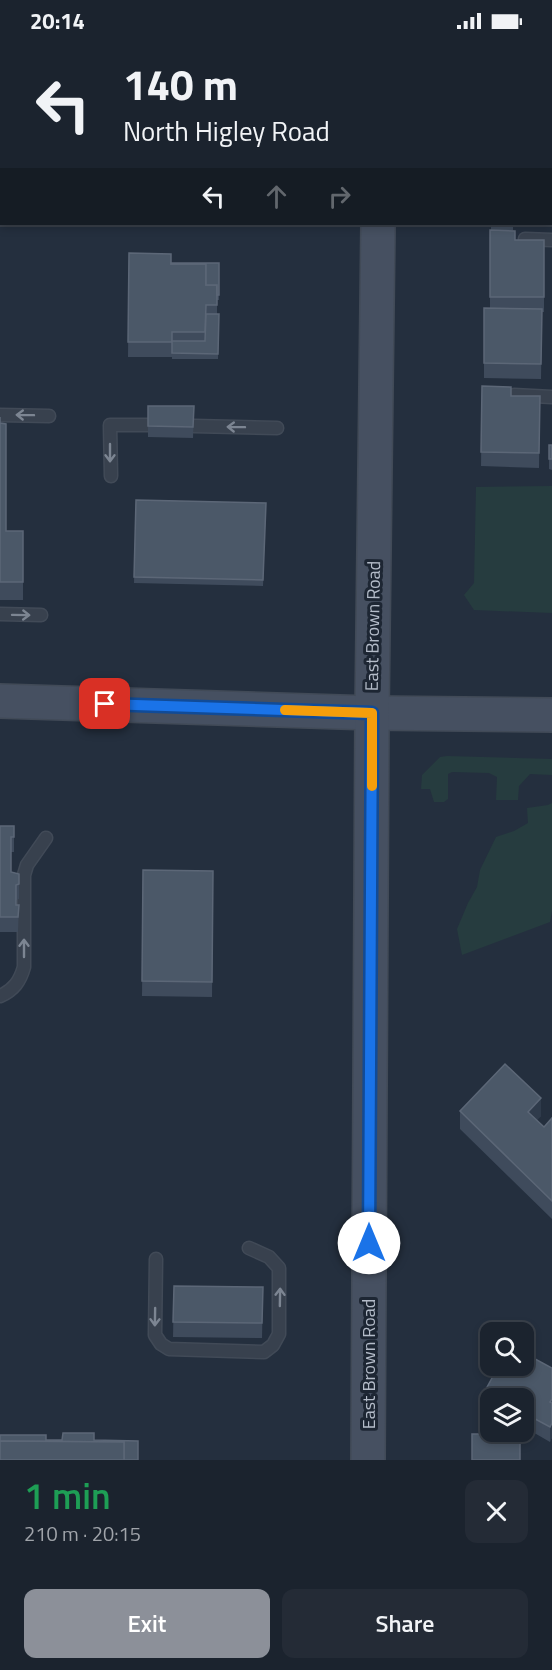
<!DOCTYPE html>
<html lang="en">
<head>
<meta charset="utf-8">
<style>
  body { margin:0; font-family:"Titillium Web",sans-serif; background:#242b36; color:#f1f3f6; height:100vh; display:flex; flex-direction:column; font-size:22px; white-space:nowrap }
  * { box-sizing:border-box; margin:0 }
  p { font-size:20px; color:#a0a4aa }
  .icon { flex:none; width:33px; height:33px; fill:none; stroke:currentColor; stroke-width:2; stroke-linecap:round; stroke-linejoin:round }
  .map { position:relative; height:1418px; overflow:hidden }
  .side { display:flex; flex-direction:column; background:#1b232e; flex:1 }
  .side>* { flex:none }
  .hud { position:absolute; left:0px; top:0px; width:552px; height:183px; box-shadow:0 3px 9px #0003,0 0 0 2px #39404a; background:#1b232e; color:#f1f3f6; overflow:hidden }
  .buttons { position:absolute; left:480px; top:1280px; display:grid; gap:12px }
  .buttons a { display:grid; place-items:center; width:54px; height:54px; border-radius:12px; background:#1b232e; box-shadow:0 3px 9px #0003,0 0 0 2px #39404a; font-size:30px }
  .pin { position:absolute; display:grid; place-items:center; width:51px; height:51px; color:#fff; margin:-26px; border-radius:12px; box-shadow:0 3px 9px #0006 }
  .me { position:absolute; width:66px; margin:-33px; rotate:0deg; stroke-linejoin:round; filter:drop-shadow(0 0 4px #0008) }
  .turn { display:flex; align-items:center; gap:21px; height:126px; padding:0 24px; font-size:27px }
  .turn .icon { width:78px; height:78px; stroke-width:2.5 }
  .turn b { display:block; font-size:42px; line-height:51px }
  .lanes { display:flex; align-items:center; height:57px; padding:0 24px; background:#0003; justify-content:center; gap:30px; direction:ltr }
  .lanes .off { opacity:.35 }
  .round { display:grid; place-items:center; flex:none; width:63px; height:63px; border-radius:12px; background:#242b36 }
  .summary { display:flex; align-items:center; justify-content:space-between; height:102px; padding:0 24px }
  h1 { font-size:36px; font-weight:600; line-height:45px; color:#1e9e55 }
  .button { display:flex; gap:12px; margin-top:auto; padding:12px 24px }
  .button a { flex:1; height:69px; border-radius:12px; background:#8c9099; color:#fff; font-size:24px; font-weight:600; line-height:69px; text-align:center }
  .button a+a { background:#242b36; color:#f1f3f6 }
  .status { display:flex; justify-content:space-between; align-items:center; height:42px; padding:0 30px; background:#1b232e; direction:ltr }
  .status svg { height:16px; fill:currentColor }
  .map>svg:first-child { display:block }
  .green { fill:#263c3f }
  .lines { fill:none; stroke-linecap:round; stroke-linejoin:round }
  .service-casing { stroke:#414a57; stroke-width:15 }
  .secondary-casing { stroke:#414a57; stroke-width:36 }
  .service { stroke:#38414e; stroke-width:12 }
  .secondary { stroke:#465061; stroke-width:33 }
  .wall { fill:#3f4b5c }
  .shaded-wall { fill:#2f3b4b }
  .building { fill:#4b5868; stroke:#5c6777; stroke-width:1.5 }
  .oneway { stroke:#7c8592 }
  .route-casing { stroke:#114b97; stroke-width:15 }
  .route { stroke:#1a73e8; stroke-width:10 }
  .slow { stroke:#f59e0b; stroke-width:10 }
  .labels { text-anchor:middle; stroke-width:6; stroke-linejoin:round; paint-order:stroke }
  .street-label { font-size:18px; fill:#b4bcc9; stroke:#1d2633 }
</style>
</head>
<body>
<div class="status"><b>20:14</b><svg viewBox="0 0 49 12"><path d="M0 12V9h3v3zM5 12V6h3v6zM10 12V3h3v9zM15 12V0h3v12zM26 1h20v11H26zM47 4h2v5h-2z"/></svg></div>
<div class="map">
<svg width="552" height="1418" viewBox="0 0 552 1418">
  <rect width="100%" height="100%" fill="#242f3e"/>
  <g class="green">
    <polygon points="552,444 552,571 474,568 464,553 474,541 476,445"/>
    <polygon points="447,714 552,717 552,733 530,732 519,744 518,758 496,758 497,735 489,731 452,730 448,732 448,757 444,760 434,760 430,747 421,747 422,733 440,715"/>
    <polygon points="552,761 552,869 550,880 462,913 457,887 468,861 477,845 480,828 496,795 514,789 528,781 527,766 548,763"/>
  </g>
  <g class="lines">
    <g class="service-casing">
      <g id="service">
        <polyline points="525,197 552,198"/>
        <polyline points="514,353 552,355"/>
        <polyline points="0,373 49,374"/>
        <polyline points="194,384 277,386"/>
        <polyline points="111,434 110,383 148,383"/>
        <polyline points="0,572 41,573"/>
        <path d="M0 954C14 948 20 939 24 925V833L27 823 46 796"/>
        <polyline points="156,1217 155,1293 161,1302 169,1307 264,1310 273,1303 279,1292 279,1226 269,1215 249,1206"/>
      </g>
    </g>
    <g class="secondary-casing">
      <g id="secondary">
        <polyline points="381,2 381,0"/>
        <polyline points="0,659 372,671 552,673"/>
        <polyline points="368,1418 372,671 378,182"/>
      </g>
    </g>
    <use href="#service" class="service"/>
    <use href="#secondary" class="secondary"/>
  </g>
  <g class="wall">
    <rect x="491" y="182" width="22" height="6"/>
    <polygon points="490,188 515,198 544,198 544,270 542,270 541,337 484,336 484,266 490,266"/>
    <polygon points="129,211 171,221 219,221 219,258 217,258 217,272 219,272 218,317 172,317 172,315 128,315"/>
    <polygon points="482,344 511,354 540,354 539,426 481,424"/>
    <polygon points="194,364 193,396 148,395 148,384"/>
    <polygon points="0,375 6,489 23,489 23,558 0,558"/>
    <polygon points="549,403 552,403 552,428 549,427"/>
    <polygon points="136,458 266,461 263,544 134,541"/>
    <polygon points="0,784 14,784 14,810 11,810 11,830 19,832 19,857 16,858 16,863 19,863 18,890 0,890"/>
    <polygon points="143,828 213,829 212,955 142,954"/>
    <polygon points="460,1069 541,1074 536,1078 544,1085 552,1076 552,1177 460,1087"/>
    <polygon points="174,1244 263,1245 262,1296 173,1295"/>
    <polygon points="552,1326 552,1395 550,1400 524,1385 524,1356 490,1356 490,1367 485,1364 485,1349"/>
  </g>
  <g class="shaded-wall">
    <polygon points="541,1056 541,1074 528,1088 528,1070"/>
    <polygon points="552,1381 552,1395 550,1400 550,1385"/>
  </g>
  <g class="building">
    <polygon points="0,0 165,0 165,2 2,2 2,9 0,9"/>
    <polygon points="496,0 551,0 550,2 496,2"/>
    <polygon points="490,188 515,189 515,198 544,198 544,255 490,255"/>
    <polygon points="129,211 171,212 171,222 206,222 206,243 217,243 217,263 206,263 205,290 172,290 172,300 128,300"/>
    <polygon points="171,221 219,221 219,253 217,253 217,243 206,243 206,222 171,222"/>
    <polygon points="484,266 542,267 541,322 484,321"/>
    <polygon points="206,272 219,272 218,312 172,311 172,299 205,299"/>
    <polygon points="482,344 511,345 511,354 540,354 539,411 481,410"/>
    <polygon points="148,364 194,364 193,385 148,384"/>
    <polygon points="0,375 0,381 6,382 6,489 23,489 23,540 0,540"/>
    <rect x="549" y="403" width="3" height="14"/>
    <polygon points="136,458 266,461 263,538 134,535"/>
    <polygon points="0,784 14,784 14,795 11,795 11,830 19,832 19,842 16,843 16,863 19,863 18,875 0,875"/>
    <polygon points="143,828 213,829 212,940 142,939"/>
    <polygon points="505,1022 541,1056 528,1070 544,1085 552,1076 552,1159 460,1069"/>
    <polygon points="174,1244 263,1245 262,1281 173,1280"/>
    <polygon points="524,1311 552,1326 552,1357 550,1360 552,1361 552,1381 550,1385 524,1371 524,1356 497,1356 485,1349 499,1323 524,1323"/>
    <polygon points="63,1391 94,1391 94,1398 138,1399 138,1418 124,1418 124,1400 0,1399 0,1393 46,1393 46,1398 62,1398"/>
    <rect x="472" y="1392" width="48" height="26"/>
    <polygon points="0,1399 124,1400 124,1418 0,1418"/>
  </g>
  <defs><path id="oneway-shaft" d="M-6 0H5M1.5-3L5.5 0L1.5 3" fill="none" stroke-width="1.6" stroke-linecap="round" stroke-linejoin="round" transform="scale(1.5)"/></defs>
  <g class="oneway">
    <use href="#oneway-shaft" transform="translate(25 373) rotate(-179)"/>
    <use href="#oneway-shaft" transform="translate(236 385) rotate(-179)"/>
    <use href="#oneway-shaft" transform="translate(110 411) rotate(90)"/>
    <use href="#oneway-shaft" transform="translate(21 573) rotate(1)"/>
    <use href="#oneway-shaft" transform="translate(24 906) rotate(-90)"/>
    <use href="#oneway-shaft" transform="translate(280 1255) rotate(-89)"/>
    <use href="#oneway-shaft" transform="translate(155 1275) rotate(91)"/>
  </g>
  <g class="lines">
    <g class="route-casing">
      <polyline id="route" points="105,662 372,671 369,1201"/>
    </g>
    <use href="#route" class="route"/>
    <polyline class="slow" points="285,668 372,671 372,744"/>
  </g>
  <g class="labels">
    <g class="street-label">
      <text transform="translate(373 584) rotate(-89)" y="6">East Brown Road</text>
      <text transform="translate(369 1322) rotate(-90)" y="6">East Brown Road</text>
    </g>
  </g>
</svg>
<div class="buttons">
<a><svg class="icon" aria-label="search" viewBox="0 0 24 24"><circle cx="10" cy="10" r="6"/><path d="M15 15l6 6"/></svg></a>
<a><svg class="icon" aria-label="layers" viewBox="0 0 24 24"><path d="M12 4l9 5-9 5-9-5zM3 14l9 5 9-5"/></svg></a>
</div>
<div class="pin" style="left:105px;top:662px;background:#d93025"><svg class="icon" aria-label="arrive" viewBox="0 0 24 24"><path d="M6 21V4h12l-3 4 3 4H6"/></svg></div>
<svg class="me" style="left:369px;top:1201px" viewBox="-20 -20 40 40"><circle r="19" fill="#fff"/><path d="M0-13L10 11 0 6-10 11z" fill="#1a73e8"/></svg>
<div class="hud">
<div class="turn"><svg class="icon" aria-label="left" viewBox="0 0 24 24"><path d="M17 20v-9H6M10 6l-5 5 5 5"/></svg><div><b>140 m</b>North Higley Road</div></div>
<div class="lanes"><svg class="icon" aria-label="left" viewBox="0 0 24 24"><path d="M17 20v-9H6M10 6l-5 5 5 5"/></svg><svg class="icon off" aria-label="ahead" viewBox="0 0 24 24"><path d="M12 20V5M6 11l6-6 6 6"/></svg><svg class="icon off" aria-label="right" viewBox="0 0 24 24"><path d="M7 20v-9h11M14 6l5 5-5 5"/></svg></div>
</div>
</div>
<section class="side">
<div class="summary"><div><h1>1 min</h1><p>210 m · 20:15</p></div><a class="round"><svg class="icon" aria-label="close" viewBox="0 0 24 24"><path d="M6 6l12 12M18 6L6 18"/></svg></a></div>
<div class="button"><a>Exit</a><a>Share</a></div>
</section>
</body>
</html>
